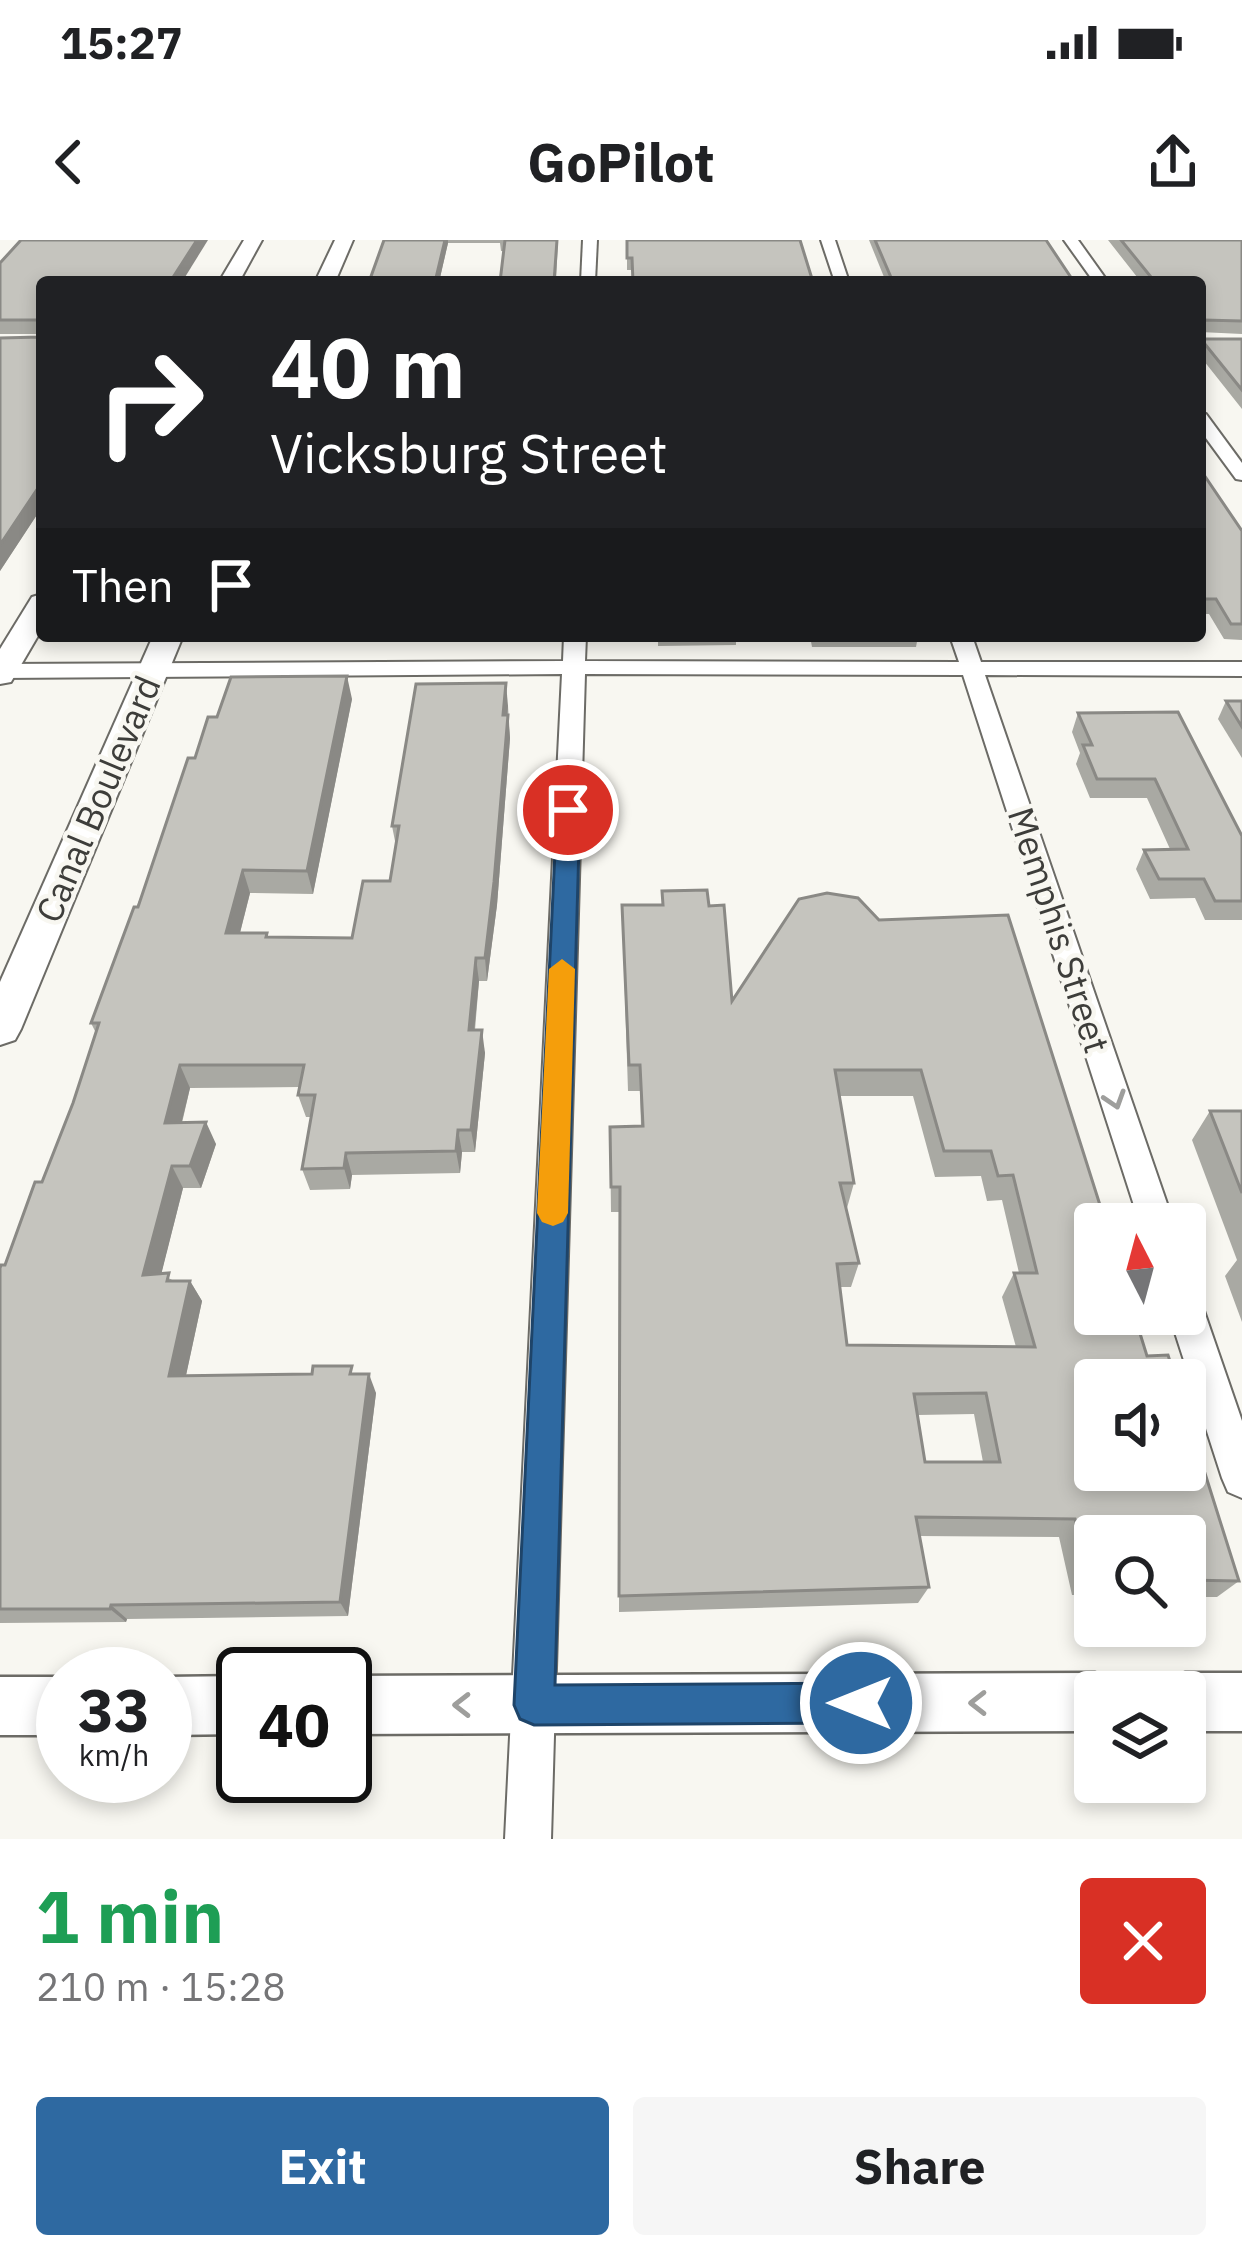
<!DOCTYPE html>
<html lang="en">
<head>
<meta charset="utf-8">
<style>
  body { margin:0; font-family:"IBM Plex Sans",sans-serif; background:#f6f6f6; color:#202124; height:100vh; display:flex; flex-direction:column; font-size:45px; white-space:nowrap }
  * { box-sizing:border-box; margin:0 }
  p { font-size:39px; color:#757577 }
  .icon { flex:none; width:66px; height:66px; fill:none; stroke:currentColor; stroke-width:2; stroke-linecap:round; stroke-linejoin:round }
  .map { position:relative; height:1599px; overflow:hidden }
  .panel { display:flex; flex-direction:column; background:#fff; flex:1 }
  .panel>* { flex:none }
  .banner { position:absolute; left:36px; top:36px; width:1170px; height:366px; border-radius:12px; box-shadow:0 6px 18px #0003; background:#202124; color:#fff; overflow:hidden }
  .needle { width:78px; rotate:354deg }
  .buttons { position:absolute; left:1074px; top:963px; display:grid; gap:24px }
  .buttons a { display:grid; place-items:center; width:132px; height:132px; border-radius:12px; background:#fff; box-shadow:0 6px 18px #0003; font-size:60px }
  .speed { position:absolute; left:36px; top:1407px; display:flex; gap:24px; font-size:60px; font-weight:700; text-align:center }
  .speed>* { display:grid; place-content:center; width:156px; height:156px; border-radius:50%; background:#fff; box-shadow:0 6px 18px #0003; line-height:1 }
  .speed small { font-size:30px; font-weight:400 }
  .speed .limit { border:6px solid #111; border-radius:18px; background:#fff; color:#111 }
  .pin { position:absolute; display:grid; place-items:center; width:102px; height:102px; color:#fff; margin:-51px; border:6px solid #fff; border-radius:50%; box-shadow:0 3px 12px #0007 }
  .me { position:absolute; width:132px; margin:-66px; rotate:270deg; stroke-linejoin:round; filter:drop-shadow(0 0 9px #0008) }
  .turn { display:flex; align-items:center; gap:42px; height:252px; padding:0 36px; font-size:54px }
  .turn .icon { width:156px; height:156px; stroke-width:2.5 }
  .turn b { display:block; font-size:84px; line-height:102px }
  .then { display:flex; align-items:center; height:114px; padding:0 36px; background:#0003; gap:24px; font-size:45px }
  .round { display:grid; place-items:center; flex:none; width:126px; height:126px; border-radius:12px; background:#f6f6f6 }
  .overview { display:flex; align-items:center; justify-content:space-between; height:204px; padding:0 36px }
  h1 { font-size:72px; font-weight:700; line-height:90px; color:#1e9e55 }
  .action { display:flex; gap:24px; margin-top:auto; padding:24px 36px }
  .action a { flex:1; height:138px; border-radius:12px; background:#2e69a1; color:#fff; font-size:48px; font-weight:700; line-height:138px; text-align:center }
  .action a+a { background:#f6f6f6; color:#202124 }
  .status { display:flex; justify-content:space-between; align-items:center; height:84px; padding:0 60px; background:#fff; direction:ltr }
  .status svg { height:33px; fill:currentColor }
  header { display:flex; justify-content:space-between; align-items:center; height:156px; padding:0 36px; background:#fff; font-size:54px; font-weight:700 }
  .map>svg:first-child { display:block }
  .lines { fill:none; stroke-linecap:round; stroke-linejoin:round }
  .minor-casing { stroke:#6c6b66; stroke-width:4 }
  .tertiary-casing { stroke:#6c6b66; stroke-width:5 }
  .secondary-casing { stroke:#6c6b66; stroke-width:4 }
  .minor { fill:#fff; fill-rule:evenodd }
  .tertiary { fill:#fff; fill-rule:evenodd }
  .secondary { fill:#fff; fill-rule:evenodd }
  .wall { fill:#a9a9a3; fill-rule:evenodd }
  .shaded-wall { fill:#8a8985 }
  .building { fill:#c5c4be; stroke:#8a8985; stroke-width:3; fill-rule:evenodd }
  .oneway { stroke:#9e9e9c }
  .route { fill:#2e69a1; stroke:#1e4469; stroke-width:3 }
  .slow { fill:#f59e0b }
  .labels { text-anchor:middle; stroke-width:9; stroke-linejoin:round; paint-order:stroke }
  .street-label { font-size:36px; fill:#3d3d3a; stroke:#f8f7f1 }
</style>
</head>
<body>
<div class="status"><b>15:27</b><svg viewBox="0 0 49 12"><path d="M0 12V9h3v3zM5 12V6h3v6zM10 12V3h3v9zM15 12V0h3v12zM26 1h20v11H26zM47 4h2v5h-2z"/></svg></div>
<header><svg class="icon" aria-label="back" viewBox="0 0 24 24"><path d="M15 5l-7 7 7 7"/></svg>GoPilot<svg class="icon" aria-label="share" viewBox="0 0 24 24"><path d="M12 15V3M7 8l5-5 5 5M5 13v7h14v-7"/></svg></header>
<div class="map">
<svg width="1242" height="1599" viewBox="0 0 1242 1599">
  <rect width="100%" height="100%" fill="#f8f7f1"/>
  <g class="lines">
    <g class="minor-casing">
      <g id="minor">
        <polygon points="583,0 597,0 595,42 581,42"/>
        <polygon points="821,0 835,0 849,42 835,42"/>
        <polygon points="1064,0 1078,0 1108,42 1094,42"/>
        <polygon points="1200,173 1206,174 1242,223 1242,240 1236,239 1200,190"/>
        <polygon points="564,396 586,396 585,421 959,422 950,396 972,396 981,422 1242,422 1242,436 985,435 1174,984 1140,984 963,435 585,434 551,1599 505,1599 562,434 0,438 0,424 563,421"/>
        <polygon points="1185,1052 1198,1057 1203,1068 1242,1181 1242,1258 1228,1252 1222,1238 1169,1074 1185,1074"/>
      </g>
    </g>
    <g class="tertiary-casing">
      <g id="tertiary">
        <polygon points="1095,1433 1115,1442 1119,1452 1095,1452 1095,1491 345,1494 345,1436"/>
        <polygon points="1185,1433 1242,1433 1242,1491 1185,1491 1185,1452 1161,1452 1165,1442"/>
        <polygon points="243,1436 243,1494 165,1495 165,1437"/>
        <rect x="0" y="1437" width="63" height="58"/>
      </g>
    </g>
    <g class="secondary-casing">
      <g id="secondary">
        <polygon points="244,0 262,0 239,42 219,42"/>
        <polygon points="335,0 353,0 335,42 315,42"/>
        <polygon points="42,354 42,389 11,442 0,444 0,409 32,357"/>
        <polygon points="153,396 183,396 21,789 15,800 0,805 0,742"/>
      </g>
    </g>
    <use href="#minor" class="minor"/>
    <use href="#tertiary" class="tertiary"/>
    <use href="#secondary" class="secondary"/>
  </g>
  <g class="wall">
    <polygon points="384,0 558,0 556,42 500,42 503,11 501,11 500,3 448,3 439,42 369,42"/>
    <polygon points="627,0 800,0 632,30 627,30"/>
    <polygon points="869,0 1046,0 1074,42 886,42"/>
    <polygon points="1108,0 1242,0 1242,94 1200,92 1200,42 1141,42"/>
    <polygon points="0,23 42,42 42,267 0,331 41,94 0,94"/>
    <polygon points="1200,94 1204,99 1242,99 1242,169 1200,116"/>
    <polygon points="1200,229 1242,291 1242,400 1224,399 1209,374 1200,374"/>
    <polygon points="245,396 503,396 503,401 247,402"/>
    <polygon points="658,396 736,396 736,405 658,406"/>
    <polygon points="810,396 918,396 916,407 812,407"/>
    <polygon points="352,459 313,654 250,653 240,693 267,693 268,697 352,698 390,641 396,606 392,586 508,466 510,498 497,665 487,741 479,741 475,790 485,813 475,912 462,912 460,933 352,935 350,949 310,950 302,929 311,877 306,877 298,855 300,847 190,848 182,883 216,904 201,948 183,948 161,1034 174,1041 190,1041 202,1061 186,1135 355,1134 376,1153 348,1376 127,1379 126,1382 0,1383 0,1028 5,1025 42,942 73,863 96,793 91,783 195,518"/>
    <polygon points="1226,461 1242,461 1242,518 1218,479"/>
    <polygon points="1078,473 1242,596 1242,680 1205,680 1195,658 1150,659 1136,629 1144,610 1170,609 1147,558 1090,558 1076,524 1080,513 1072,492"/>
    <path d="M662 651 709 666 732 761 827 653 1147 1116 1239 1341 1217 1357H1185V1296H1095V1355H1072L1059 1297 919 1296 929 1347 918 1363 619 1372 620 972H611L610 887 641 886 640 851H628L622 665H662ZM839 856H913L935 937 981 936 987 961 1002 960 1019 1033H1014L1002 1057 1016 1107 847 1105 840 1047H851L859 1023 845 968H847L854 943ZM974 1174 983 1222H925L918 1175Z"/>
    <polygon points="1210,871 1242,871 1242,1082 1225,1036 1237,1020 1192,900"/>
  </g>
  <g class="shaded-wall">
    <polygon points="197,0 208,0 182,42 170,42"/>
    <polygon points="445,0 448,0 448,3 439,42 435,42"/>
    <polygon points="42,242 42,267 0,331 0,305"/>
    <polygon points="347,436 352,459 313,654 307,631"/>
    <polygon points="506,443 508,466 505,498 503,475"/>
    <polygon points="508,475 510,498 497,665 487,741 485,718"/>
    <polygon points="243,630 250,653 234,716 226,693"/>
    <polygon points="476,718 479,741 472,813 469,790"/>
    <polygon points="482,790 485,813 475,912 471,890"/>
    <polygon points="180,825 190,848 176,905 165,883"/>
    <polygon points="206,882 216,904 201,948 190,926"/>
    <polygon points="458,890 462,912 460,933 456,911"/>
    <polygon points="346,913 352,935 350,949 344,928"/>
    <polygon points="172,926 183,948 156,1055 143,1035"/>
    <polygon points="190,1041 202,1061 182,1154 169,1136"/>
    <polygon points="369,1134 376,1153 348,1376 340,1362"/>
    <polygon points="111,1365 127,1379 126,1382 110,1369"/>
  </g>
  <g class="building">
    <polygon points="21,0 197,0 170,42 42,42 42,242 0,305 0,98 40,97 42,84 37,80 0,80 0,23"/>
    <polygon points="384,0 445,0 435,42 369,42"/>
    <polygon points="505,0 557,0 554,42 500,42"/>
    <polygon points="627,0 800,0 813,42 633,42 632,18 627,18"/>
    <polygon points="875,0 1046,0 1074,42 893,42"/>
    <polygon points="1121,0 1242,0 1242,81 1204,80 1200,94 1200,42 1155,42"/>
    <polygon points="1200,94 1204,99 1242,99 1242,150 1200,98"/>
    <polygon points="1200,229 1242,291 1242,384 1231,384 1216,359 1200,359"/>
    <polygon points="347,436 307,631 243,630 226,693 267,693 266,697 352,698 363,641 390,641 399,586 392,586 416,444 506,443 503,475 508,475 494,642 485,718 476,718 469,790 482,790 471,890 458,890 456,911 346,913 344,928 302,929 315,855 298,855 304,825 180,825 165,883 206,882 190,926 172,926 143,1035 169,1033 167,1041 190,1041 169,1136 312,1134 313,1126 352,1126 350,1134 369,1134 340,1362 111,1365 110,1369 0,1369 0,1028 1,1025 5,1025 35,942 42,942 73,863 99,783 91,783 134,667 138,667 188,518 195,518 208,477 217,477 231,437"/>
    <polygon points="1226,461 1242,461 1242,487"/>
    <polygon points="1178,472 1242,596 1242,661 1215,661 1204,639 1159,639 1144,610 1188,609 1155,539 1097,539 1083,505 1092,505 1078,473"/>
    <path d="M707 650 709 666 724 665 732 761 799 659 827 653 858 658 879 680 1008 675 1106 984H1095V1074H1134L1147 1116 1168 1115 1176 1140H1095V1230H1185V1170L1239 1341 1185 1340V1296H1095V1338H1089L1075 1279 916 1277 929 1347 619 1356 620 947H611L610 887 643 886 640 825H629L622 665H663L662 651ZM835 830H921L944 911H991L998 936 1013 935 1037 1033H1014L1035 1107 847 1105 837 1024 859 1023 840 943H854ZM986 1153 1000 1222H925L914 1154Z"/>
    <polygon points="1210,871 1242,871 1242,953"/>
  </g>
  <defs><path id="oneway-chevron" d="M-2-3.5L2.5 0L-2 3.5" fill="none" stroke-width="1.6" stroke-linecap="round" stroke-linejoin="round" transform="scale(3)"/></defs>
  <g class="oneway">
    <use href="#oneway-chevron" transform="translate(1115 860) rotate(72)"/>
    <use href="#oneway-chevron" transform="translate(978 1463) rotate(180)"/>
    <use href="#oneway-chevron" transform="translate(462 1465) rotate(180)"/>
  </g>
  <polygon class="route" points="568,563 580,570 555,1445 861,1443 875,1449 881,1463 875,1477 861,1483 534,1485 520,1479 514,1465 557,570"/>
  <polygon class="slow" points="562,719 575,729 568,973 563,982 553,986 542,982 537,973 549,729"/>
  <g class="labels">
    <g class="street-label">
      <text transform="translate(98 559) rotate(-67)" y="13">Canal Boulevard</text>
      <text transform="translate(1059 690) rotate(72)" y="13">Memphis Street</text>
    </g>
  </g>
</svg>
<div class="buttons">
<a><svg class="needle" viewBox="-14 -14 28 28"><path d="M0-13l5 13h-10z" fill="#e53935"/><path d="M0 13l5-13h-10z" fill="#757577"/></svg></a>
<a><svg class="icon" aria-label="sound" viewBox="0 0 24 24"><path d="M4 9h4l5-4v14l-5-4H4zM17 9q2 3 0 6"/></svg></a>
<a><svg class="icon" aria-label="search" viewBox="0 0 24 24"><circle cx="10" cy="10" r="6"/><path d="M15 15l6 6"/></svg></a>
<a><svg class="icon" aria-label="layers" viewBox="0 0 24 24"><path d="M12 4l9 5-9 5-9-5zM3 14l9 5 9-5"/></svg></a>
</div>
<div class="speed"><div>33<small>km/h</small></div><div class="limit">40</div></div>
<div class="pin" style="left:568px;top:570px;background:#d93025"><svg class="icon" aria-label="arrive" viewBox="0 0 24 24"><path d="M6 21V4h12l-3 4 3 4H6"/></svg></div>
<svg class="me" style="left:861px;top:1463px" viewBox="-20 -20 40 40"><circle r="17" fill="#2e69a1" stroke="#fff" stroke-width="3"/><path d="M0-11L8 9 0 5-8 9z" fill="#fff"/></svg>
<div class="banner">
<div class="turn"><svg class="icon" aria-label="right" viewBox="0 0 24 24"><path d="M7 20v-9h11M14 6l5 5-5 5"/></svg><div><b>40 m</b>Vicksburg Street</div></div>
<div class="then">Then<svg class="icon" aria-label="arrive" viewBox="0 0 24 24"><path d="M6 21V4h12l-3 4 3 4H6"/></svg></div>
</div>
</div>
<section class="panel">
<div class="overview"><div><h1>1 min</h1><p>210 m · 15:28</p></div><a class="round" style="background:#d93025;color:#fff"><svg class="icon" aria-label="close" viewBox="0 0 24 24"><path d="M6 6l12 12M18 6L6 18"/></svg></a></div>
<div class="action"><a>Exit</a><a>Share</a></div>
</section>
</body>
</html>
